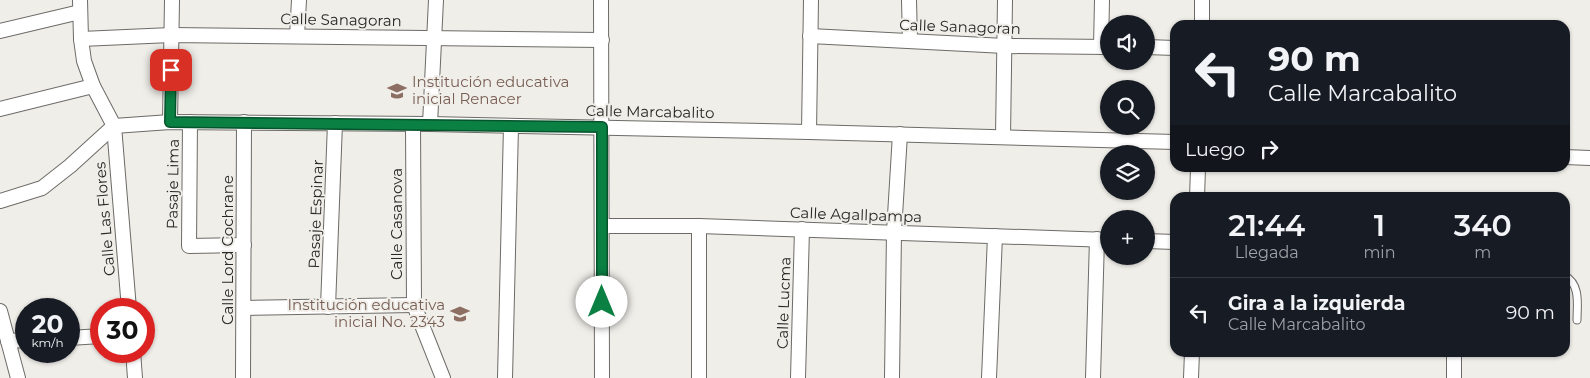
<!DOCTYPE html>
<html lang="es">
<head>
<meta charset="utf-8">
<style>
  body { margin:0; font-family:Montserrat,sans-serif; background:#242831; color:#f1f3f6; height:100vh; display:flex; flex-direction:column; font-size:19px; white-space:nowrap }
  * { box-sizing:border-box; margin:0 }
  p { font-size:16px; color:#9ea1a6 }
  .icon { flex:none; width:28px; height:28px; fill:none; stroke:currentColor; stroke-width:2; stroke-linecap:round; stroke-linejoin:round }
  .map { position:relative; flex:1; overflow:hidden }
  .panel { position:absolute; left:1170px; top:192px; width:400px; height:165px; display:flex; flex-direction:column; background:#171b24; border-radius:15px; box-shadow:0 1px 4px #0004 }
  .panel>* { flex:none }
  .hud { position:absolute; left:1170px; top:20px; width:400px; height:152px; border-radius:15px; box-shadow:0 1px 4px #0004; background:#171b24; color:#f1f3f6; overflow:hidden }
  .fabs { position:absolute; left:1100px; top:15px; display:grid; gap:10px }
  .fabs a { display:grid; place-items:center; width:55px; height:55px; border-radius:50%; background:#171b24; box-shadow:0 1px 4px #0004; font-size:25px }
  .speed { position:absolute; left:15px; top:298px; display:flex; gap:10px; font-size:25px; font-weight:700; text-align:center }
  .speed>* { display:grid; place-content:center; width:65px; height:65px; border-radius:50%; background:#171b24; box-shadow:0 1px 4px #0004; line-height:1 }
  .speed small { font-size:12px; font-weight:400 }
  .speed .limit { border:8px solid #d22; background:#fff; color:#111 }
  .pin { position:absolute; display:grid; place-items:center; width:42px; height:42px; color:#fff; margin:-21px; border-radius:10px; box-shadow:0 2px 8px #0006 }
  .me { position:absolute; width:55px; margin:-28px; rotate:0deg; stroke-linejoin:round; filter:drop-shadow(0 0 4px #0008) }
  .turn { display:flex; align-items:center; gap:18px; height:105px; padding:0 15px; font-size:22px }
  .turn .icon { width:65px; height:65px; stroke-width:2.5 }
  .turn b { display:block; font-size:35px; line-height:42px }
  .then { display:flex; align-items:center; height:48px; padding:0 15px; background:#0003; gap:10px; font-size:19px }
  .eta { display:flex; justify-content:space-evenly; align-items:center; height:85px; text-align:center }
  .eta b { font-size:30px; font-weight:600; line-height:35px }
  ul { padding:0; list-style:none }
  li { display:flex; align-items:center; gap:15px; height:70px; padding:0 15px; border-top:1px solid #363941 }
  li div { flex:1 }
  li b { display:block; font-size:19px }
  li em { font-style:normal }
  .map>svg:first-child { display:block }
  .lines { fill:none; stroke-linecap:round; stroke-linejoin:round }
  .service-casing { stroke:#6d6b67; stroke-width:9 }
  .minor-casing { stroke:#6d6b67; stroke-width:16 }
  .service { stroke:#fff; stroke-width:7 }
  .minor { stroke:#fff; stroke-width:14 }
  .route-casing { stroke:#07532c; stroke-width:12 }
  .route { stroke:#0b8043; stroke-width:9 }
  .labels { text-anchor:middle; stroke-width:4; stroke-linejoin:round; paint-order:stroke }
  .street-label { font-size:15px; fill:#282725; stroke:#f0eee9 }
  .education-label { font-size:15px; fill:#785e54; stroke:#f0eee9; text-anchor:start }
</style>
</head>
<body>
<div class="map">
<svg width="1590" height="378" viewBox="0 0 1590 378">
  <rect width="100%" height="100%" fill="#f0eee9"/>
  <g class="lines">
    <g class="service-casing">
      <path id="service" d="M1565 276C1581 285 1577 305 1577 320"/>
    </g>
    <g class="minor-casing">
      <g id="minor">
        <polyline points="80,0 81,39 84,61 93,86 114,126 129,309"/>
        <polyline points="601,0 602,378"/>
        <polyline points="909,0 910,41"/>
        <polyline points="1202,25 1202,0"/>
        <polyline points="0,31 80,12"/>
        <polyline points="297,36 299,0"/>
        <polyline points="810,36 1005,46 1109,47"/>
        <polyline points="81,39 171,35 602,40"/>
        <polyline points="1101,47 1102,0"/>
        <polyline points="1146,47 1175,48"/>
        <polyline points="0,109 93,86"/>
        <polyline points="170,122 172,0"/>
        <polyline points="190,122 189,246 244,245"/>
        <polyline points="413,124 414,305 443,378"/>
        <polyline points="430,124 436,0"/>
        <polyline points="809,132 811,0"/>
        <polyline points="1003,137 1005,0"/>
        <polyline points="1565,157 1590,158"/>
        <polyline points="1197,198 1198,168"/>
        <polyline points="0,201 42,188 70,166 114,126 170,122 430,124 809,132 1175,142"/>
        <polyline points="602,226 699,226 1109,240"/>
        <polyline points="699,226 699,378"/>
        <polyline points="1146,241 1175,242"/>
        <polyline points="328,307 335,123"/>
        <polyline points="244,308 414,305"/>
        <polyline points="0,311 18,378"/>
        <polyline points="69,338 101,336"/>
        <polyline points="8,341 26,340"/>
        <polyline points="133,351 135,378"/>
        <polyline points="243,378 244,122"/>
        <polyline points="505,378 511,126"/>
        <polyline points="798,378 802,229"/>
        <polyline points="892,378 894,232 900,134"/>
        <polyline points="989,378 995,236"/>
        <polyline points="1093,378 1097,239"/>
        <polyline points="1191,378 1192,352"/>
        <polyline points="1454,378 1454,352"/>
      </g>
    </g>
    <use href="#service" class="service"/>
    <use href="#minor" class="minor"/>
  </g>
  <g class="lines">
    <g class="route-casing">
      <polyline id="route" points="171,70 170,122 602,127 602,302"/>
    </g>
    <use href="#route" class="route"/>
  </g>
  <defs>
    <g id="school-bare" transform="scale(1.5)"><path d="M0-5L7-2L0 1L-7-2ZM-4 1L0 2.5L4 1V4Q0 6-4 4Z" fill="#8d6e63" stroke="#f0eee9" stroke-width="2.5" paint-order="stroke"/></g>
  </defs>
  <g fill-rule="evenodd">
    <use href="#school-bare" x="397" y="91"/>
    <use href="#school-bare" x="460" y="314"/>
  </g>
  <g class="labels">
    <g class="street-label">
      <text transform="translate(341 20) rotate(1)" y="5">Calle Sanagoran</text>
      <text transform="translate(960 27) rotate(2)" y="5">Calle Sanagoran</text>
      <text transform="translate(650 112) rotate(1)" y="5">Calle Marcabalito</text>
      <text transform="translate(173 184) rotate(-89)" y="5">Pasaje Lima</text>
      <text transform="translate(316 214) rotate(-88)" y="5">Pasaje Espinar</text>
      <text transform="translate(856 215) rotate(2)" y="5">Calle Agallpampa</text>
      <text transform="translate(105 219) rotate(-95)" y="5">Calle Las Flores</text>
      <text transform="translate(397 224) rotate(-90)" y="5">Calle Casanova</text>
      <text transform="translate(228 250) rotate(-90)" y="5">Calle Lord Cochrane</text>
      <text transform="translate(784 303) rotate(-88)" y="5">Calle Lucma</text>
    </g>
    <g class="education-label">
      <text x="412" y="87">Institución educativa<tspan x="412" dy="17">inicial Renacer</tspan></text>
      <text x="445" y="310" text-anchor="end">Institución educativa<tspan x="445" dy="17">inicial No. 2343</tspan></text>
    </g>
  </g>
</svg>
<div class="fabs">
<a><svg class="icon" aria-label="sound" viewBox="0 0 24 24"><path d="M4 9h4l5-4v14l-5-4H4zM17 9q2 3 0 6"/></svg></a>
<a><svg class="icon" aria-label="search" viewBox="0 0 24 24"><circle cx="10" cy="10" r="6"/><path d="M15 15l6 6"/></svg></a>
<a><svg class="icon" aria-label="layers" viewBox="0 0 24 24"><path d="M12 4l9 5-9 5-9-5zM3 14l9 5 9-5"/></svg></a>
<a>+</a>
</div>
<div class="speed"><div>20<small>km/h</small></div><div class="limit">30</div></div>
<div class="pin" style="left:171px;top:70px;background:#d93025"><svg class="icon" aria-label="arrive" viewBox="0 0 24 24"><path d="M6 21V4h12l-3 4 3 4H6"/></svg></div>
<svg class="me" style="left:602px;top:302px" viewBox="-20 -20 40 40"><circle r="19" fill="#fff"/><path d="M0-13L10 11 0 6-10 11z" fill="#0b8043"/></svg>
<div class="hud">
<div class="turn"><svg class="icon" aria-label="left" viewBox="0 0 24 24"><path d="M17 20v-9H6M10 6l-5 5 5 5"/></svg><div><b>90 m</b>Calle Marcabalito</div></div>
<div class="then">Luego<svg class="icon" aria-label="right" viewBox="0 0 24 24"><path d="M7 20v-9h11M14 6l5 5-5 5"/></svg></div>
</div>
<section class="panel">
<div class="eta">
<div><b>21:44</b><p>Llegada</p></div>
<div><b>1</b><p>min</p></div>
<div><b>340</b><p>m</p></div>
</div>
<ul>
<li><svg class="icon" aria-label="left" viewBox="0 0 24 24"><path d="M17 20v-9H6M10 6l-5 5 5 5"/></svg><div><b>Gira a la izquierda</b><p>Calle Marcabalito</p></div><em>90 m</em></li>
</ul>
</section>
</div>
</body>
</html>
